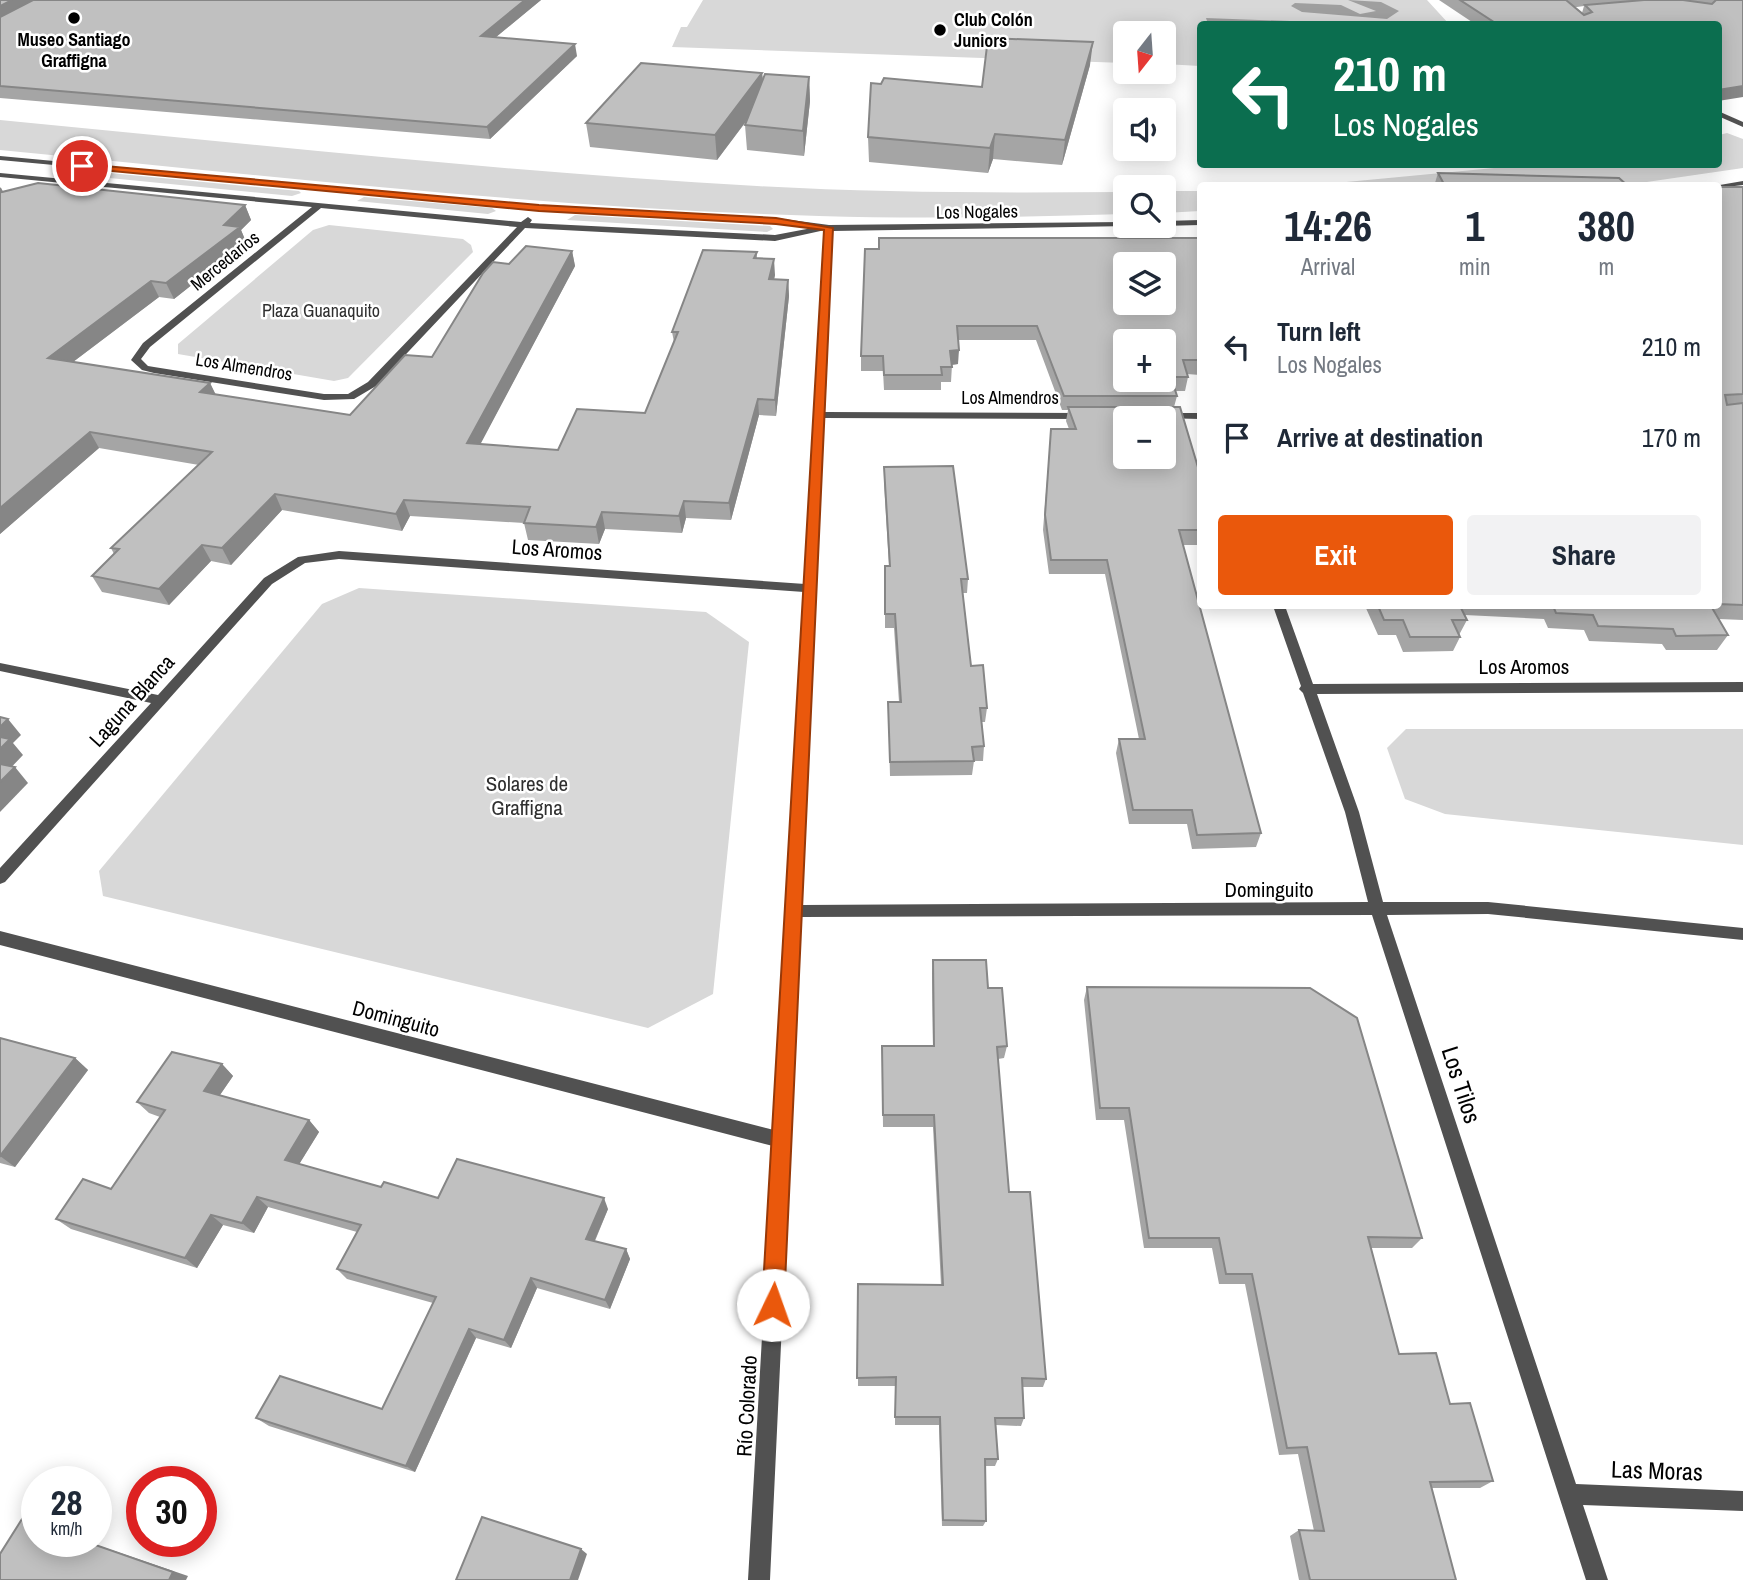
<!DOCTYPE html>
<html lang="en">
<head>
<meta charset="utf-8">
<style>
  body { margin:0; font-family:"Archivo Narrow",sans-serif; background:#f2f2f3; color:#1f2937; height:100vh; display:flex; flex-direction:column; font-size:26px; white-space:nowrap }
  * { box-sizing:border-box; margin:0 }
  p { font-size:23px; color:#747a83 }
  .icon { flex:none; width:38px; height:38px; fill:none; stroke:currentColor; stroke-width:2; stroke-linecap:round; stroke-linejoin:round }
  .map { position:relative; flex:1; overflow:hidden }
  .details { position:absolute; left:1197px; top:182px; width:525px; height:427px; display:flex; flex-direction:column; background:#fff; border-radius:7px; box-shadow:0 4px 18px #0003 }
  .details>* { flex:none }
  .banner { position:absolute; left:1197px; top:21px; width:525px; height:147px; border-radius:7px; box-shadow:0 4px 18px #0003; background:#0b6e4f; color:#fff; overflow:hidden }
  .needle { width:46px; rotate:197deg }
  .tools { position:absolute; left:1113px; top:21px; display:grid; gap:14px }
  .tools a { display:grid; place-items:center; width:63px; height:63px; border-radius:7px; background:#fff; box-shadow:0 4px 18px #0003; font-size:35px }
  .speed { position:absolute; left:21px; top:1466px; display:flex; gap:14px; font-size:35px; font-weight:700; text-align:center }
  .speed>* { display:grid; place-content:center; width:91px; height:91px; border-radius:50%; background:#fff; box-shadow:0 4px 18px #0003; line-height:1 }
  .speed small { font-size:18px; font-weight:400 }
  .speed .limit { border:10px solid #d22; background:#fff; color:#111 }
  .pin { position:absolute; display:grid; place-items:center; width:60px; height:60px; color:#fff; margin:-30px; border:4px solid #fff; border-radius:50%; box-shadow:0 2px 7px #0007 }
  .me { position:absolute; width:77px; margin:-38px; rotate:3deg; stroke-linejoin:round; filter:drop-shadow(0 0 5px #0008) }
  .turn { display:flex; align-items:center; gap:24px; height:147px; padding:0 21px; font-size:32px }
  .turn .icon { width:91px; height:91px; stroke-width:2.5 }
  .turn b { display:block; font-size:49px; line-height:60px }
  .eta { display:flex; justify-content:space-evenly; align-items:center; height:119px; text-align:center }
  .eta b { font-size:42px; font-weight:800; line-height:49px }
  .button { display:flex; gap:14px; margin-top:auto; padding:14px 21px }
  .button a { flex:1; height:80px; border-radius:7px; background:#ea580c; color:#fff; font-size:28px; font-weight:800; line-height:80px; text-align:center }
  .button a+a { background:#f2f2f3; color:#1f2937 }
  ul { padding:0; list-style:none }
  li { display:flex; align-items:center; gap:21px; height:91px; padding:0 21px }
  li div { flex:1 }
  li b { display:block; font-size:26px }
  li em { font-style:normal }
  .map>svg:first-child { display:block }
  .green { fill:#d8d8d8 }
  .water { fill:#9f9f9f }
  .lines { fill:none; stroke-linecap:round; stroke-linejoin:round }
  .street { fill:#515151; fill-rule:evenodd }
  .wall { fill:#a5a5a5; fill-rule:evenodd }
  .shaded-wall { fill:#868686 }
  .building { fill:#c0c0c0; stroke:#868686; stroke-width:2; fill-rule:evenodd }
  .route { fill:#ea580c; stroke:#983908; stroke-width:2 }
  .poi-dot { fill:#000; stroke:#fff; stroke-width:2.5 }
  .labels { text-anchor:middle; stroke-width:5; stroke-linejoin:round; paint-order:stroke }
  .far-poi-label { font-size:18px; font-weight:bold; fill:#000; stroke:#fff; text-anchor:start }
  .far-street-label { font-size:18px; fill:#000; stroke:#fff }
  .far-park-label { font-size:18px; fill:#2f2f2f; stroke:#fff }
  .street-label { font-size:21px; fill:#000; stroke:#fff }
  .park-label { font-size:21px; fill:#2f2f2f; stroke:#fff }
  .near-street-label { font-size:24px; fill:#000; stroke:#fff }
</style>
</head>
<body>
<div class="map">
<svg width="1743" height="1580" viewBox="0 0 1743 1580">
  <rect width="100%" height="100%" fill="#fff"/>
  <g class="green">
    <polygon points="703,0 1427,0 1449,24 1200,24 1200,66 1164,64 1164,33 1125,33 1125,63 672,47 681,27 687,27"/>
    <path d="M0 120C252 144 504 172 757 186 879 193 1002 193 1125 192V214C1023 217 921 219 819 216 546 208 272 176 0 150Z"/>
    <polygon points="1727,133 1743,139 1743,168 1626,185 1304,186 1536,164 1718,164 1719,135"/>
    <polygon points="78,170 299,191 301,193 292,196 69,174"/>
    <polygon points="1164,191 1200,191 1200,211 1164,213"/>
    <polygon points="364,197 492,208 496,211 488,214 357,201"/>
    <polygon points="575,215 770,226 773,229 767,232 567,220"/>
    <polygon points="329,225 463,239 471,245 473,252 348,378 334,381 178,354 178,344 313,230"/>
    <polygon points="359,588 706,612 749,642 713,994 648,1028 103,896 99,871 322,604"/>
    <polygon points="1406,729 1743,729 1743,845 1445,814 1405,799 1387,748"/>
  </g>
  <g class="water">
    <polygon points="1348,0 1381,2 1399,11 1387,19 1302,12 1291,6 1295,3 1341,5 1360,14 1376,11"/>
    <polygon points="1206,18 1370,24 1208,24"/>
  </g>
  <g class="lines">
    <g class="street">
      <polygon points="1718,111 1743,122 1743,127 1718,116"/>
      <path d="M0 156 539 206 776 218 829 225 1125 222V226H1129L833 231 825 412 1083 413 1088 416 1083 419 824 418 802 905 1368 902 1345 812 1303 693 1299 689 1301 686 1273 606H1285L1313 684 1743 682V692L1317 694 1359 812 1383 902H1488L1743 928V940L1488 914 1387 915 1576 1484 1743 1491V1511L1583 1505 1608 1580H1586L1372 915 801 917 770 1580H748L773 1146 0 945V931L774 1130 804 592 339 559 305 563 272 584 5 882 0 884V868L151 703 0 671V663L158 695 264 578 298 557 339 551 805 584 825 230 775 241 525 228 376 386 354 399 324 400 154 373 142 370 131 360 143 343 312 207 0 177V173L521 222 528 217 532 220 530 223 775 235 812 228 776 224 539 210 0 160ZM321 208 517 227 368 382 348 394H324L154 367 148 366 141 359 150 347Z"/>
      <polygon points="1743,181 1743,185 1718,188 1718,186 1714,186"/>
      <polygon points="1164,221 1200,220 1200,225 1161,226 1164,226"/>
      <polygon points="1163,413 1200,413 1200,419 1159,418 1158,416"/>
    </g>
  </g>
  <g class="wall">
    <polygon points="0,0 541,0 496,37 577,56 490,139 0,98"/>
    <path d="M1439 0H1743L1718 24H1475ZM1584 6 1582 13 1574 7H1577Z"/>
    <polygon points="1090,65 1062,165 993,159 988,173 869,162 868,137 881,84 982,87"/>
    <polygon points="762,73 763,79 809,77 810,101 804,156 747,150 745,125 748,119 717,160 590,147 586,123"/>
    <polygon points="1438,173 1628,186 1434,186"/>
    <polygon points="1718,187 1743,187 1743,620 1719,619 1728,635 1717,650 1666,650 1662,644 1589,641 1584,630 1548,628 1544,619 1465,615 1467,620 1459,635 1460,637 1453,651 1403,652 1396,635 1378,635 1365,606 1718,606"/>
    <polygon points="0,188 2,192 245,205 251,220 241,230 246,242 174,299 159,297 73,362 210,383 215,394 350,415 432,357 509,264 572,251 575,266 480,444 558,450 645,413 674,342 672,332 757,252 757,258 775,275 774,280 788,280 789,296 776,416 759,415 731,520 686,518 682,533 605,529 599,544 528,540 524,523 410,516 402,531 282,510 231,565 211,561 169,605 102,592 92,576 114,554 111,548 199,465 99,448 0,534"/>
    <polygon points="1200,238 1200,375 1187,374 1188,377 1185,391 1175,391 1177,396 1174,407 1200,474 1200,545 1183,545 1261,833 1256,847 1192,849 1187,824 1129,824 1116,753 1119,739 1139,739 1105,574 1049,574 1043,530 1051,429 1069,429 1066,421 1068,410 1062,410 1036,340 958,340 958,364 952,365 951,382 941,382 941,390 884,390 883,371 861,371 861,356 879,249"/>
    <polygon points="884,467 968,579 967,593 963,593 971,666 987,708 985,722 982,722 984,746 983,761 974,761 972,775 890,776 888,702 899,702 894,628 885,628 885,566 889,566 884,482"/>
    <polygon points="933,960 988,988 1007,1046 1004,1058 998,1059 1009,1192 1046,1379 1043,1387 1023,1387 1024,1418 1021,1426 996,1425 998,1459 995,1466 985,1466 986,1521 983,1526 942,1526 939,1425 895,1425 895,1386 858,1386 858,1284 941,1285 933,1127 883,1127 882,1046 933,1046 932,973"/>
    <polygon points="1087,987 1422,1238 1412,1248 1370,1248 1399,1354 1450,1404 1493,1481 1480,1488 1432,1488 1456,1580 1299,1580 1290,1536 1299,1530 1314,1531 1298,1454 1279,1455 1245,1284 1219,1284 1212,1248 1144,1248 1124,1120 1096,1120 1084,1000"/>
    <polygon points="0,1038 75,1058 88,1070 15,1167 0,1163"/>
    <polygon points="222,1064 233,1076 220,1095 309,1120 319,1132 299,1164 381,1187 438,1198 608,1209 595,1241 626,1249 630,1259 610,1309 537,1288 511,1348 476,1338 415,1472 269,1426 256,1418 382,1409 433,1303 347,1279 337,1269 357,1232 268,1207 254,1233 223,1225 197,1268 71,1229 56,1219 111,1189 160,1117 149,1113 137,1102"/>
  </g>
  <g class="shaded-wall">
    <polygon points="12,0 41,0 0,20 0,6"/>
    <polygon points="525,0 541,0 484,47 481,36"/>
    <polygon points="1093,42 1090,65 1062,165 1065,140"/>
    <polygon points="575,44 577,56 490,139 487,127"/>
    <polygon points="762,73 764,97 717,160 715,135"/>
    <polygon points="809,77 810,101 804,156 803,131"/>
    <polygon points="1743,86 1743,97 1718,101 1718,90"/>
    <polygon points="995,134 993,159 988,173 990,148"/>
    <polygon points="245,205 251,220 241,230 246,242 174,299 166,283 224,225"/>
    <polygon points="572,251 575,266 472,460 467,443"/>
    <polygon points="774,259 775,275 770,295 769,279"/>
    <polygon points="788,280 789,296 776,416 775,400"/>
    <polygon points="151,281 159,297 57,374 48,358"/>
    <polygon points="959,350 958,364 949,365 950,351"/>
    <polygon points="210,383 218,399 200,392"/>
    <polygon points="758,399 759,415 731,520 729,503"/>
    <polygon points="90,432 99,448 0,534 0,508"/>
    <polygon points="275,494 282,510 231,565 222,548"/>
    <polygon points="404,500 410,516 402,531 396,514"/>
    <polygon points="684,501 686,518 682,533 679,516"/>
    <polygon points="602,512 605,529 599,544 596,527"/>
    <polygon points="202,545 211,561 169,605 159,589"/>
    <polygon points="8,719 21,735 13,743 23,755 2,777 0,775 0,727"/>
    <polygon points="15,767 28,783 0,812 0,782"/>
    <polygon points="75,1058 88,1070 15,1167 0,1156"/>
    <polygon points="222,1064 233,1076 215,1102 204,1091"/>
    <polygon points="309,1120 319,1132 295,1171 285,1160"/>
    <polygon points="257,1197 268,1207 254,1233 242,1223"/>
    <polygon points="604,1198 608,1209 591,1249 586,1239"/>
    <polygon points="211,1215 223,1225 197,1268 185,1258"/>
    <polygon points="626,1249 630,1259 610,1309 605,1300"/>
    <polygon points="531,1278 537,1288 511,1348 504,1340"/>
    <polygon points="469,1329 476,1338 415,1472 406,1466"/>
    <polygon points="88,1542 188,1576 186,1580 169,1580"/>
    <polygon points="581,1549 587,1554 578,1580 570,1580"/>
  </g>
  <g class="building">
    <polygon points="0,0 12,0 0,6"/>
    <polygon points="33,0 525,0 481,36 575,44 487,127 0,86 0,17"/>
    <polygon points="1460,0 1566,0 1584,15 1592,12 1585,5 1644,0 1683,0 1712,4 1716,0 1743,0 1743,86 1718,90 1718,24 1497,24"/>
    <polygon points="988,38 1093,42 1065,140 995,134 990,148 868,137 871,83 881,84 884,78 982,87"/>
    <polygon points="641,63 762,73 715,135 586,123"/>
    <polygon points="765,74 809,77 803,131 745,125"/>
    <polygon points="1438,173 1619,178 1628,186 1445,186"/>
    <polygon points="38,183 245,205 224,225 240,227 166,283 151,281 48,358 210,383 200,392 350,415 405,355 432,357 483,273 493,262 509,264 526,246 572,251 467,443 558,450 577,409 645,413 678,332 672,332 703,250 757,252 754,258 774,259 769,279 788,280 775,400 758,399 729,503 684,501 679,516 602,512 596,527 524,523 530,507 404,500 396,514 275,494 222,548 202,545 159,589 92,576 119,549 111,548 212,452 90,432 0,508 0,188 2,192"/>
    <polygon points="1718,187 1743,187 1743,394 1725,395 1727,405 1743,403 1743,605 1718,604"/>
    <path d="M879 238H1200V360H1183L1188 377H1171L1177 396H1064L1037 326H957L959 350 950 351 952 367H941L942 375H884L883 356H861L865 249H879ZM1125 264H1164V303H1125ZM1125 341H1164V380H1125Z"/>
    <path d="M1068 407H1180L1200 474V530H1179L1261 833 1197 835 1192 810H1133L1119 739H1145L1107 560H1051L1045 515 1051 429H1076ZM1125 418H1164V457H1125Z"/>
    <polygon points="953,466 968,579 961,579 971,666 983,665 987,708 980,708 984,746 972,747 974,761 890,762 888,702 901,702 895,614 885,614 885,566 890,566 884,467"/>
    <polygon points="1378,606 1460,606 1467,620 1452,620 1460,637 1410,637 1403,620 1384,620"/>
    <polygon points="1553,606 1711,606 1728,635 1676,636 1673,629 1598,626 1593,615 1556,613"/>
    <polygon points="0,717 8,719 0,727"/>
    <polygon points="0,737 10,739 0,749"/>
    <polygon points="0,764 15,767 0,782"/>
    <polygon points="933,960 986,960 988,988 1002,988 1007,1046 997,1047 1009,1192 1030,1192 1046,1379 1022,1378 1024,1418 995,1418 998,1459 985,1459 986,1521 943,1520 940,1417 895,1417 896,1377 857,1378 858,1284 943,1285 934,1115 883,1115 882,1046 934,1046"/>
    <polygon points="1087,987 1310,988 1357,1018 1422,1238 1368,1237 1399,1354 1436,1353 1450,1404 1470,1403 1493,1481 1430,1482 1456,1580 1310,1580 1299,1530 1324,1531 1307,1447 1287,1448 1252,1274 1226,1274 1219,1238 1149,1238 1129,1108 1100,1108"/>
    <polygon points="0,1038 75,1058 0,1156"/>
    <polygon points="172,1052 222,1064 204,1091 309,1120 285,1160 381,1187 384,1182 438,1198 457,1159 604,1198 586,1239 626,1249 605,1300 531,1278 504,1340 469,1329 406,1466 256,1418 280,1376 382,1409 436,1297 337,1269 361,1225 257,1197 242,1223 211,1215 185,1258 56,1219 83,1179 111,1189 165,1110 137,1102"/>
    <polygon points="482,1517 581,1549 570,1580 456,1580"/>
    <polygon points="22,1519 37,1524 37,1542 87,1542 173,1572 169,1580 0,1580 0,1554"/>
  </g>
  <polygon class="route" points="82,164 539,205 776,218 833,228 784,1305 781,1313 773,1316 765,1313 762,1305 824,230 776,224 539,211 79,168"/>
  <g class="poi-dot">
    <circle cx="74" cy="18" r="7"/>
    <circle cx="940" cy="30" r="7"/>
  </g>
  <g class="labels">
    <g class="far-poi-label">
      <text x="954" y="26">Club Colón<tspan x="954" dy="21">Juniors</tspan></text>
      <text x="74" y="46" text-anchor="middle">Museo Santiago<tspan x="74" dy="21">Graffigna</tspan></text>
    </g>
    <g class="far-street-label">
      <text transform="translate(977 212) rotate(-1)" y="6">Los Nogales</text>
      <text transform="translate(225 261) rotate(-39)" y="6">Mercedarios</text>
      <text transform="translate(244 367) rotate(9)" y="6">Los Almendros</text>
      <text x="1010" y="404">Los Almendros</text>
    </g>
    <g class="far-park-label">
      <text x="321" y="317">Plaza Guanaquito</text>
    </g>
    <g class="street-label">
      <text transform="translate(557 550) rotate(4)" y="7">Los Aromos</text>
      <text x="1524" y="674">Los Aromos</text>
      <text transform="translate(132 701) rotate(-48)" y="7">Laguna Blanca</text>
      <text x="1269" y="897">Dominguito</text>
      <text transform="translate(396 1019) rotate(15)" y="7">Dominguito</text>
      <text transform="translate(747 1406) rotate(-87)" y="7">Río Colorado</text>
    </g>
    <g class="park-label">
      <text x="527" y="791">Solares de<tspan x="527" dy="24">Graffigna</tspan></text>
    </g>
    <g class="near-street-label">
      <text transform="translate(1461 1085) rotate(72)" y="8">Los Tilos</text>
      <text transform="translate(1657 1471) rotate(2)" y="8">Las Moras</text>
    </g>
  </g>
</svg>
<div class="tools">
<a><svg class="needle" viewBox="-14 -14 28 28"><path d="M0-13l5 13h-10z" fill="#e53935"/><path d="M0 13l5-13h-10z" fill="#747a83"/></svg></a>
<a><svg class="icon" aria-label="sound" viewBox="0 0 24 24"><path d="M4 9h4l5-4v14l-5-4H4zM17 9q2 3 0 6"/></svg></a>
<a><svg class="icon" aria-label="search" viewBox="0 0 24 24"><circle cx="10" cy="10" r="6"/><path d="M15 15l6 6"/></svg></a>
<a><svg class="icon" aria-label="layers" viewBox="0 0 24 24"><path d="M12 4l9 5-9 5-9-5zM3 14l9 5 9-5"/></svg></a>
<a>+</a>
<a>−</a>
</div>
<div class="speed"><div>28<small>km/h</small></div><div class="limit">30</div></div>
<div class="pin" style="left:82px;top:166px;background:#d93025"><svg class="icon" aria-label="arrive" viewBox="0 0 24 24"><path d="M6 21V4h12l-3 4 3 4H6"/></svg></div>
<svg class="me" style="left:773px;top:1305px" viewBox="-20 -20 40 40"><circle r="19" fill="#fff"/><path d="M0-13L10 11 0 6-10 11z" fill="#ea580c"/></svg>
<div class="banner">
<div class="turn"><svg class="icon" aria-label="left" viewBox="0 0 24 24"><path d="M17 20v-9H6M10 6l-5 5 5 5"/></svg><div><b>210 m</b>Los Nogales</div></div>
</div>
<section class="details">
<div class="eta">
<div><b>14:26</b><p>Arrival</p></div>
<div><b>1</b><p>min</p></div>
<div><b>380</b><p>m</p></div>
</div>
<ul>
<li><svg class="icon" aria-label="left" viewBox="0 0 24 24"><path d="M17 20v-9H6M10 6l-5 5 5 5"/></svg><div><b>Turn left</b><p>Los Nogales</p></div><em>210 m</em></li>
<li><svg class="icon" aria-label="arrive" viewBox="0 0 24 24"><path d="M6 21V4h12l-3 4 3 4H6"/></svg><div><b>Arrive at destination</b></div><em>170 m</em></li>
</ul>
<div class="button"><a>Exit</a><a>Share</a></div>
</section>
</div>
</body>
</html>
